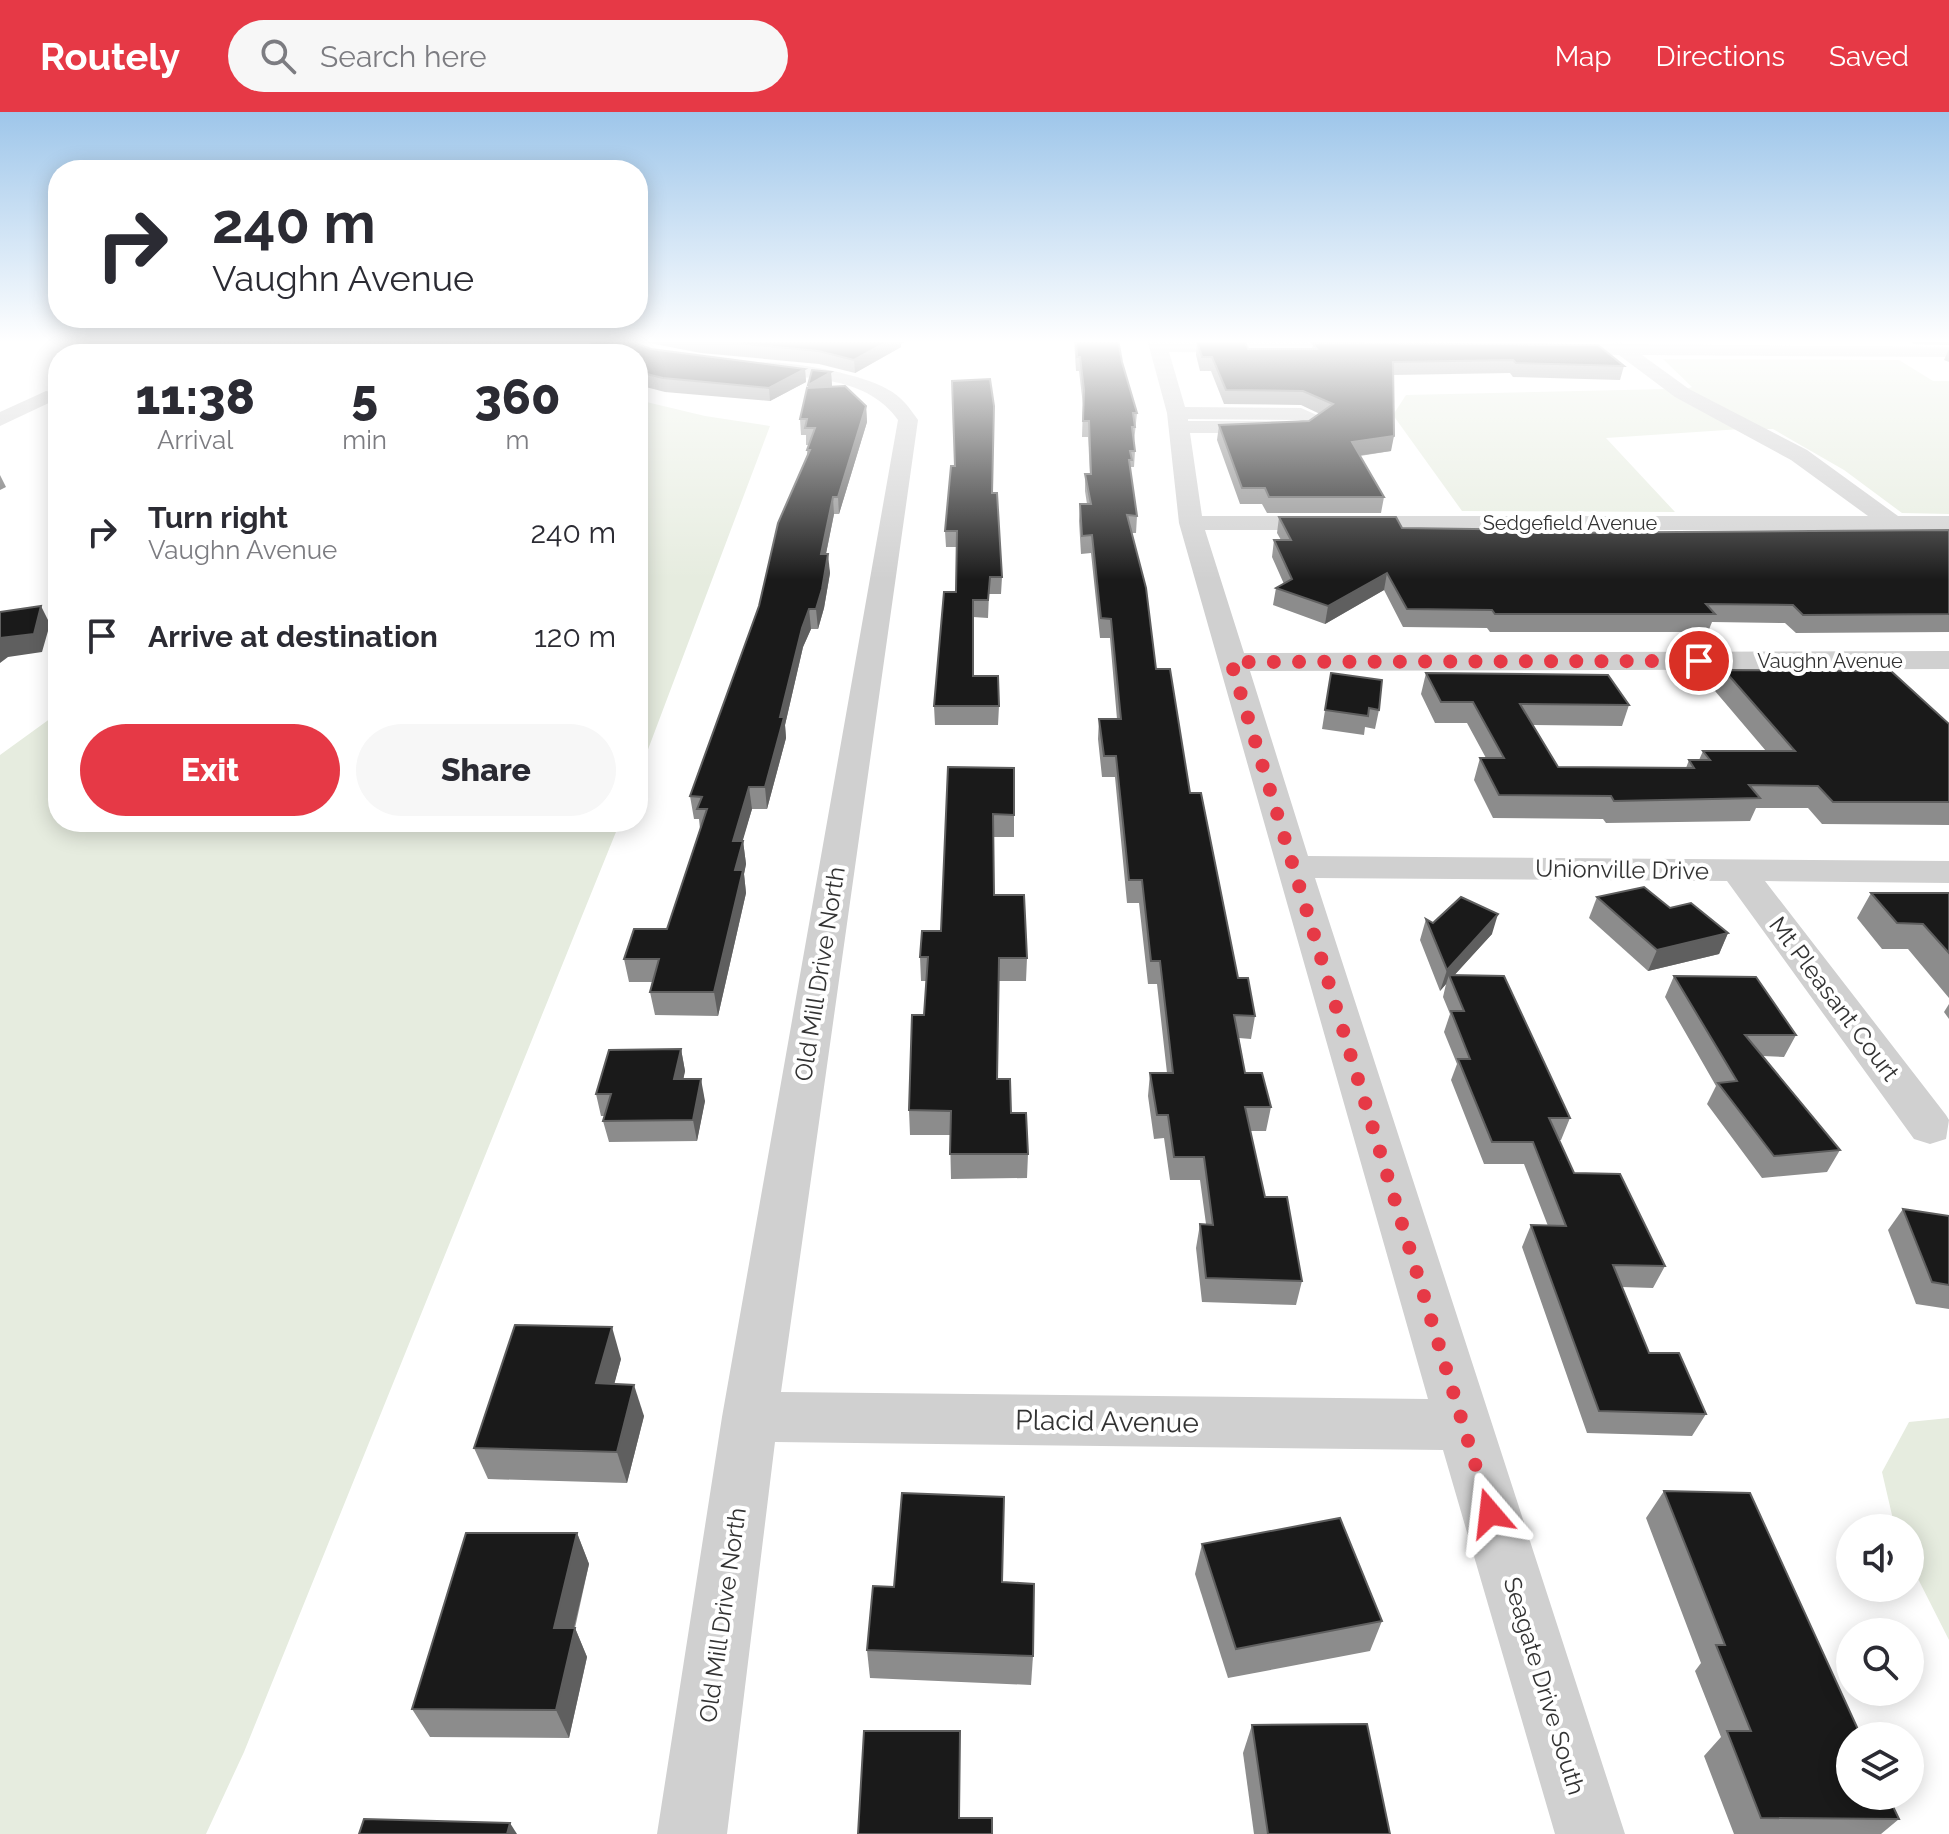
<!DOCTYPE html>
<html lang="en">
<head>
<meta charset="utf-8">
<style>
  body { margin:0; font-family:Raleway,sans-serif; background:#f7f7f7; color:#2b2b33; height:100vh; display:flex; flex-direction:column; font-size:30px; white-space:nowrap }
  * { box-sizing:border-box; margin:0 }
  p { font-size:26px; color:#7c7c81 }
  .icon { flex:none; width:44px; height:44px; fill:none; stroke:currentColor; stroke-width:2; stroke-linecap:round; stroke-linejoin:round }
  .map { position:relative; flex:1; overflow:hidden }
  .details { position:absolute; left:48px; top:232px; width:600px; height:488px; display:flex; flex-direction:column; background:#fff; border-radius:32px; box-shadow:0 4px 20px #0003 }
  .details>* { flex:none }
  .guide { position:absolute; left:48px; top:48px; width:600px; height:168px; border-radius:32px; box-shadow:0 4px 20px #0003; background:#fff; color:#2b2b33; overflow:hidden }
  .controls { position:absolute; left:1836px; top:1402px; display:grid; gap:16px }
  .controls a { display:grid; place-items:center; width:88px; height:88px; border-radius:50%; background:#fff; box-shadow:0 4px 20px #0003; font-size:40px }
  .pin { position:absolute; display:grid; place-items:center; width:68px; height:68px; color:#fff; margin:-34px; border:4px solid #fff; border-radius:50%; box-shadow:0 2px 8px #0007 }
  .me { position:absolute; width:88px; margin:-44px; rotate:343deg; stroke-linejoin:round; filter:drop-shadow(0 0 6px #0008) }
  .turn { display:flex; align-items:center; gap:28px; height:168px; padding:0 32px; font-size:36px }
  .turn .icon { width:104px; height:104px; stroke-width:2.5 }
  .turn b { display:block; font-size:56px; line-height:68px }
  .eta { display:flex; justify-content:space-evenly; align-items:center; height:136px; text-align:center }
  .eta b { font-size:48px; font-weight:800; line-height:56px }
  .button { display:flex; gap:16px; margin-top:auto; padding:16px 32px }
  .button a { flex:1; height:92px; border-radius:48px; background:#e63946; color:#fff; font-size:32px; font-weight:800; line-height:92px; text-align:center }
  .button a+a { background:#f7f7f7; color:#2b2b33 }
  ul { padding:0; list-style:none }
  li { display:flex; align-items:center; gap:24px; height:104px; padding:0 32px }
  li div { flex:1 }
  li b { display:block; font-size:30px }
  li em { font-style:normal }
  header { display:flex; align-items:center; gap:48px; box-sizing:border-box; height:112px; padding:0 40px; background:#e63946; color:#fff }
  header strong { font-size:38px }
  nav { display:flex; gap:44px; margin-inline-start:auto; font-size:28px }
  .search { width:560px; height:72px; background:#f7f7f7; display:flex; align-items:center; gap:20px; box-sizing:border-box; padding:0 28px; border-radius:44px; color:#7c7c81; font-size:30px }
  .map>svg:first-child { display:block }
  .green { fill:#e6ecdf }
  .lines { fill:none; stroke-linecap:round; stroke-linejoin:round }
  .street { fill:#d0d0d0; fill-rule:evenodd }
  .wall { fill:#8c8c8c }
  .shaded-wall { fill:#5f5f5f }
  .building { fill:#1a1a1a; stroke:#5f5f5f; stroke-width:2 }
  .route { stroke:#e63946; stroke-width:14; stroke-dasharray:0 25.2 }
  .labels { text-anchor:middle; stroke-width:8; stroke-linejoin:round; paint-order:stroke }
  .far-street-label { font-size:20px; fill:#333; stroke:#fff }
  .street-label { font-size:24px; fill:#333; stroke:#fff }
  .near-street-label { font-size:28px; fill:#333; stroke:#fff }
</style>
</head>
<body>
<header>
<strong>Routely</strong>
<div class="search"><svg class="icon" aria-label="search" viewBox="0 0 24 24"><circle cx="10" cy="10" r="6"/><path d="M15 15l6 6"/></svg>Search here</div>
<nav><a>Map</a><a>Directions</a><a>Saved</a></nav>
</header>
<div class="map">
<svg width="1949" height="1722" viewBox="0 0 1949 1722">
  <rect width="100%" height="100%" fill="#fff"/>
  <g class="green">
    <polygon points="209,227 498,227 508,242 196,242"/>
    <polygon points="1663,247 1899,248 1933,269 1949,269 1949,402 1902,401 1844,358 1773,317 1761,317 1686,277 1692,275"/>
    <polygon points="1667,277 1741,317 1606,326 1675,400 1462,399 1393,303 1406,283"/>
    <polygon points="638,288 705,304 770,314 638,664"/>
    <polygon points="58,601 58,710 620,710 244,1640 206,1722 0,1722 0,643"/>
    <polygon points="1949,1306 1949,1528 1910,1451 1910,1416 1895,1416 1882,1360 1909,1310"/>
  </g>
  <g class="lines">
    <g class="street">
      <path d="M1147 227 1366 231 1375 236 1366 241 1169 240 1185 295 1301 296 1328 308 1307 321H1190L1202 404H1868L1791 348 1675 285 1619 243 1550 242 1541 237 1550 232H1610L1618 229 1627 232 1949 235V245L1642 243 1689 277 1807 338 1898 404H1949V418H1205L1244 541 1949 539V557L1250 559 1308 744 1949 749V771L1765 769 1946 1003 1949 1008 1946 1027 1930 1032 1914 1027 1727 769 1315 766 1625 1722H1555L1443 1338 775 1330 727 1722H657L722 1305 898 308C867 263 800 265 751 262L745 260V252C774 245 861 261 887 277 901 284 909 295 918 308L781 1280 1428 1287 1179 411 1167 301ZM1188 307 1299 308 1301 309H1188Z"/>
      <polygon points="46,279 53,281 56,285 53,289 0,314 0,300"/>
    </g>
  </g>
  <g class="wall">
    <polygon points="629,227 906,227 906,229 901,232 901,235 855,261 819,252 701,241"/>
    <polygon points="1074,227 1118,227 1122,250 1137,301 1134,330 1135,339 1134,355 1131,355 1131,362 1137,404 1136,421 1132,421 1156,557 1190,681 1238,866 1255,904 1251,927 1239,926 1245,961 1271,995 1266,1019 1250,1019 1265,1085 1302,1169 1296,1193 1202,1190 1196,1136 1200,1112 1206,1112 1200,1068 1170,1068 1164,1026 1154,1027 1148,984 1150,961 1167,961 1157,872 1148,872 1139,791 1127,791 1115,665 1102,665 1098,627 1099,607 1117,607 1110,526 1100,526 1091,441 1081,442 1079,409 1080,392 1087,392 1085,379 1085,362 1090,362 1088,325 1082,325 1083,293 1079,259 1076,259"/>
    <polygon points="1495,227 1625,227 1624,228"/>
    <polygon points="1906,227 1949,227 1949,233 1914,232"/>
    <polygon points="1197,230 1248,237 1312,237 1313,231 1624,254 1620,268 1513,265 1510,261 1393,263 1391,339 1360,344 1384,385 1381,401 1267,401 1262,392 1240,392 1217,328 1219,313 1309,309 1320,302 1301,293 1224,292 1211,259 1200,259 1196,243"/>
    <polygon points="651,237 805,257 806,270 770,289 665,280 638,273 638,242"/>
    <polygon points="1949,237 1949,250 1944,248"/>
    <polygon points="831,260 832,274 866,294 867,310 839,402 834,402 826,442 830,461 824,496 818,517 811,517 803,535 785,613 786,626 767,697 752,697 742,729 743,729 746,752 744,762 746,781 718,904 655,903 650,880 652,870 629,870 624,847 667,817 700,717 699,707 694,707 690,684 759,494 807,344 807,338 809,333 806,333 806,323 801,323 800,307 809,276 808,273"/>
    <polygon points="992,381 1002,465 1001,482 989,482 988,506 973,505 973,564 999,594 998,613 935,613 934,594 956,480 957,435 946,435 945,419"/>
    <polygon points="1279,405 1402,416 1545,421 1949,418 1949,520 1796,521 1785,511 1712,510 1708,520 1490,520 1487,516 1403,515 1384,478 1325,512 1273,493 1276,476 1284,472 1272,445 1274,428 1281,428 1277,421"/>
    <polygon points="1724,558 1949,612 1949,713 1822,712 1808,696 1756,696 1750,709 1606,711 1603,707 1493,706 1474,668 1480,646 1486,646 1467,611 1435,611 1421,582 1426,561 1629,593 1622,614 1533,613 1558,655 1686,656 1689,648 1699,648 1703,639 1766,639 1715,579"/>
    <polygon points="1331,561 1379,598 1375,617 1365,615 1364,623 1322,617"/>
    <polygon points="948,655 1014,703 1014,725 993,725 994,783 1027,846 1026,869 999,869 997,967 1028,1042 1027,1066 951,1067 950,1023 910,1023 909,998 924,903 926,869 921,869 920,845 941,819"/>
    <polygon points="1871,781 1949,781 1949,886 1908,837 1882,837 1857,806"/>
    <polygon points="1597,785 1670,796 1728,821 1719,842 1648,859 1589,806"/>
    <polygon points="1426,807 1433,811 1492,822 1454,863 1570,1006 1561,1028 1559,1028 1574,1061 1665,1154 1653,1176 1622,1175 1649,1241 1706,1302 1692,1324 1587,1321 1522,1135 1531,1113 1548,1114 1524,1052 1484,1052 1451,968 1457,952 1444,920 1450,902 1443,885 1446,872 1440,879 1420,828"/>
    <polygon points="1674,864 1796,923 1784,945 1763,944 1840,1038 1827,1060 1762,1066 1707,992 1716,974 1665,885"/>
    <polygon points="1949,892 1949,907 1944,900"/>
    <polygon points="681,937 685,959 683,967 705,989 697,1029 609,1030 603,1009 605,1004 601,1004 596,982"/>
    <polygon points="1903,1097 1949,1104 1949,1197 1916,1192 1888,1118"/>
    <polygon points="621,1247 614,1272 644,1304 627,1371 488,1367 474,1336"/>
    <polygon points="1664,1379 1899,1707 1881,1722 1734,1722 1704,1644 1721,1625 1695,1559 1701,1551 1646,1406"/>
    <polygon points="577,1421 589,1452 575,1516 587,1545 569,1626 430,1625 412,1597"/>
    <polygon points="1202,1432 1382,1509 1370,1539 1228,1566 1195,1462"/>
    <polygon points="894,1475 1033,1544 1031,1573 870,1566 867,1538"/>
    <polygon points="1252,1613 1390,1722 1254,1722 1243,1641"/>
  </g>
  <g class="shaded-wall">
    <polygon points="892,227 906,227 906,229 901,232 901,235 855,261 854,248"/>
    <polygon points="805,257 806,270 770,289 769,276"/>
    <polygon points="831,260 832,274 809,286 808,273"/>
    <polygon points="866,294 867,310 839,402 838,385"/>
    <polygon points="1394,324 1391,339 1349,345 1352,330"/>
    <polygon points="0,363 6,375 0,378"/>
    <polygon points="833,385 834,402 822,461 821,442"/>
    <polygon points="828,442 830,461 824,496 818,517 816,497"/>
    <polygon points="1387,461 1384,478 1325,512 1328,494"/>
    <polygon points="41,494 50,512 42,540 8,545 0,551 0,526"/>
    <polygon points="809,497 811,517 803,535 785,613 786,626 767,697 765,675 780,605 802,516"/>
    <polygon points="749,675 752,697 736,752 733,729"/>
    <polygon points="743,729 746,752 744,762 746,781 718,904 714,880 735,758"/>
    <polygon points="1498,802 1492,822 1451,867 1449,863 1446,872 1440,879 1447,858"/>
    <polygon points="1728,821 1719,842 1648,859 1657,838"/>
    <polygon points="681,937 685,959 679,989 674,967"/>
    <polygon points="701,967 705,989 697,1029 693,1008"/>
    <polygon points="612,1215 621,1247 606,1303 596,1271"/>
    <polygon points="634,1273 644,1304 627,1371 617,1340"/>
    <polygon points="577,1421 589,1452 567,1545 554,1516"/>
    <polygon points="575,1516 587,1545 569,1626 556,1598"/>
    <polygon points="510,1711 517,1722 507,1722"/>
  </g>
  <g class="building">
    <polygon points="595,227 624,227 651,237 805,257 769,276 663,266 638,260 638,242 580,242"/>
    <polygon points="696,227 892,227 854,248 818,239"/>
    <polygon points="1076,227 1118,227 1122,250 1137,301 1133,301 1135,315 1132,315 1135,339 1130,339 1132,348 1129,348 1137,404 1127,403 1146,476 1156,557 1170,557 1190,681 1201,681 1238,866 1248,866 1255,904 1234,903 1245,961 1262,961 1271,995 1245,995 1265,1085 1287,1085 1302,1169 1206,1166 1200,1112 1213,1113 1204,1045 1174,1045 1168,1003 1157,1003 1150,961 1173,961 1160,849 1151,849 1142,768 1129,768 1116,644 1104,644 1099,607 1121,607 1111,507 1101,506 1092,423 1082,424 1080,392 1091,392 1085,362 1091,362 1089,309 1083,309 1084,278 1080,245 1077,245"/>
    <polygon points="1197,230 1245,230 1248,237 1317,237 1313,231 1598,233 1624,254 1516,251 1513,248 1393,250 1394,324 1352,330 1384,385 1269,385 1265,376 1242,376 1219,313 1309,309 1333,292 1303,279 1226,278 1212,245 1202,245"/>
    <polygon points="812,258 831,260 808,273"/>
    <polygon points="990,267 994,294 992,381 997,381 1002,465 990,465 988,488 973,488 973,564 998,564 999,594 934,594 944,480 956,480 957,419 945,419 951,354 955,354 952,269"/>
    <polygon points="845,274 866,294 838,385 833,385 821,442 828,442 822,477 816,497 809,497 802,516 780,605 784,605 765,675 749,675 733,729 743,729 735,758 743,758 714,880 650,880 659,847 624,847 634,817 667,817 707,697 697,697 702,685 690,684 759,494 778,411 810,338 807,338 815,316 805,316 807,307 800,307 807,276"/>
    <polygon points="1279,405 1396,405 1402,416 1542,418 1545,421 1949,418 1949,502 1803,503 1793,493 1706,492 1715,502 1495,502 1492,498 1407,497 1387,461 1328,494 1276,476 1292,467 1274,428 1291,428"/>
    <polygon points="41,494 34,522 0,526 0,500"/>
    <polygon points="1724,558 1891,559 1949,612 1949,690 1833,690 1818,674 1749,673 1760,686 1614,689 1611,684 1499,683 1480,646 1504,646 1473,590 1441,590 1426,561 1608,563 1629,593 1520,592 1558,655 1694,656 1689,648 1710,648 1703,639 1795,639"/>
    <polygon points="1331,561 1382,568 1379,598 1369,596 1368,604 1325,598"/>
    <polygon points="948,655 1014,656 1014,703 993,702 994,783 1024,783 1027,846 999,846 997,967 1010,967 1011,1001 1026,1001 1028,1042 950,1042 951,999 909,998 912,903 924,903 928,845 920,845 922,819 941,819"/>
    <polygon points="1644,775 1670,796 1691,791 1728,821 1657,838 1597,785"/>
    <polygon points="1871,781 1949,781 1949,841 1923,812 1897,811"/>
    <polygon points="1461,785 1498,802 1447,858 1426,807 1433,811"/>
    <polygon points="1449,863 1504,864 1570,1006 1549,1006 1574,1061 1620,1062 1665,1154 1613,1153 1649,1241 1679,1241 1706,1302 1599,1299 1531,1113 1566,1114 1533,1030 1492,1030 1458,947 1470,947 1451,899 1464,899"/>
    <polygon points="1674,864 1756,865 1796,923 1745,923 1840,1038 1774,1044 1718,971 1737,969"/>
    <polygon points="681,937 674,967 701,967 693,1008 603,1009 611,982 596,982 609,938"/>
    <polygon points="1903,1097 1949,1104 1949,1173 1932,1170"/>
    <polygon points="515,1213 612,1215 596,1271 634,1273 617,1340 474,1336"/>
    <polygon points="1664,1379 1750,1381 1861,1624 1850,1624 1850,1684 1888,1684 1899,1707 1761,1706 1727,1619 1751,1619 1716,1533 1725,1533"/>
    <polygon points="902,1381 1004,1385 1002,1470 1034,1472 1033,1544 867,1538 873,1474 894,1475"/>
    <polygon points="1340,1406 1382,1509 1236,1537 1202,1432"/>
    <polygon points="466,1421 577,1421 554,1516 575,1516 556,1598 412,1597"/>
    <polygon points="1367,1612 1390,1722 1268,1722 1252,1613"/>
    <polygon points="864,1619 960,1619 959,1706 992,1706 992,1722 858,1722"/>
    <polygon points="364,1707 510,1711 507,1722 359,1722"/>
  </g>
  <linearGradient id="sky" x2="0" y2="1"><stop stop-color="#9ec6ea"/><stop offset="0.49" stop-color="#fff"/><stop offset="1" stop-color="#fff" stop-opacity="0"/></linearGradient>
  <rect width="1949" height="468" fill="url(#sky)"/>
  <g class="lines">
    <polyline class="route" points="1490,1401 1231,550 1699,549"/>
  </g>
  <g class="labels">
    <g class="far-street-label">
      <text x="1570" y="418">Sedgefield Avenue</text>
      <text x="1830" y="556">Vaughn Avenue</text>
    </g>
    <g class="street-label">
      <text transform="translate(1622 758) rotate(1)" y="8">Unionville Drive</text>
      <text transform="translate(820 862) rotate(-81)" y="8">Old Mill Drive North</text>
      <text transform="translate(1834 887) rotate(53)" y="8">Mt Pleasant Court</text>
      <text transform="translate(723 1503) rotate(-82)" y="8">Old Mill Drive North</text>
      <text transform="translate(1544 1574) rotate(73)" y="8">Seagate Drive South</text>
    </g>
    <g class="near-street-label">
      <text transform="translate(1107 1309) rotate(1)" y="10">Placid Avenue</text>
    </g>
  </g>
</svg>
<div class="controls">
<a><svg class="icon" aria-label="sound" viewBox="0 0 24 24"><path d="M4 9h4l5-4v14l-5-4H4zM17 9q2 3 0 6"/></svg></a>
<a><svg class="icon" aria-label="search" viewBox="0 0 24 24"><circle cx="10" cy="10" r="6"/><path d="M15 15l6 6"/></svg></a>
<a><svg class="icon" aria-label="layers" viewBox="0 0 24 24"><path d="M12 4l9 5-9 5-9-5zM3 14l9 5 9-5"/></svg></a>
</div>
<div class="pin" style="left:1699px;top:549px;background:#d93025"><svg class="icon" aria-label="arrive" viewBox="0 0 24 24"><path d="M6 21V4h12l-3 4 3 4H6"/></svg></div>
<svg class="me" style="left:1490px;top:1401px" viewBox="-20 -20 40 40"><path d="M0-17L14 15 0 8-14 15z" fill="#e63946" stroke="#fff" stroke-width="4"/></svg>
<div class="guide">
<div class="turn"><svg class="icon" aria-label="right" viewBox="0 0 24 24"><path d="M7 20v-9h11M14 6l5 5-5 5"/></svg><div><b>240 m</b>Vaughn Avenue</div></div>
</div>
<section class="details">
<div class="eta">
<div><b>11:38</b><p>Arrival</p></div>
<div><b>5</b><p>min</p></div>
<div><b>360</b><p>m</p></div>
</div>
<ul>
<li><svg class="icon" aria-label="right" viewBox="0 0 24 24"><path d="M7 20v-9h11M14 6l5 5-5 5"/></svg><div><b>Turn right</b><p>Vaughn Avenue</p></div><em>240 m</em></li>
<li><svg class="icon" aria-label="arrive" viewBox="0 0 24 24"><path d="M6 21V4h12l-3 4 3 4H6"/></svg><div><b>Arrive at destination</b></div><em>120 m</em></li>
</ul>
<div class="button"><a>Exit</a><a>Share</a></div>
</section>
</div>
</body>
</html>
